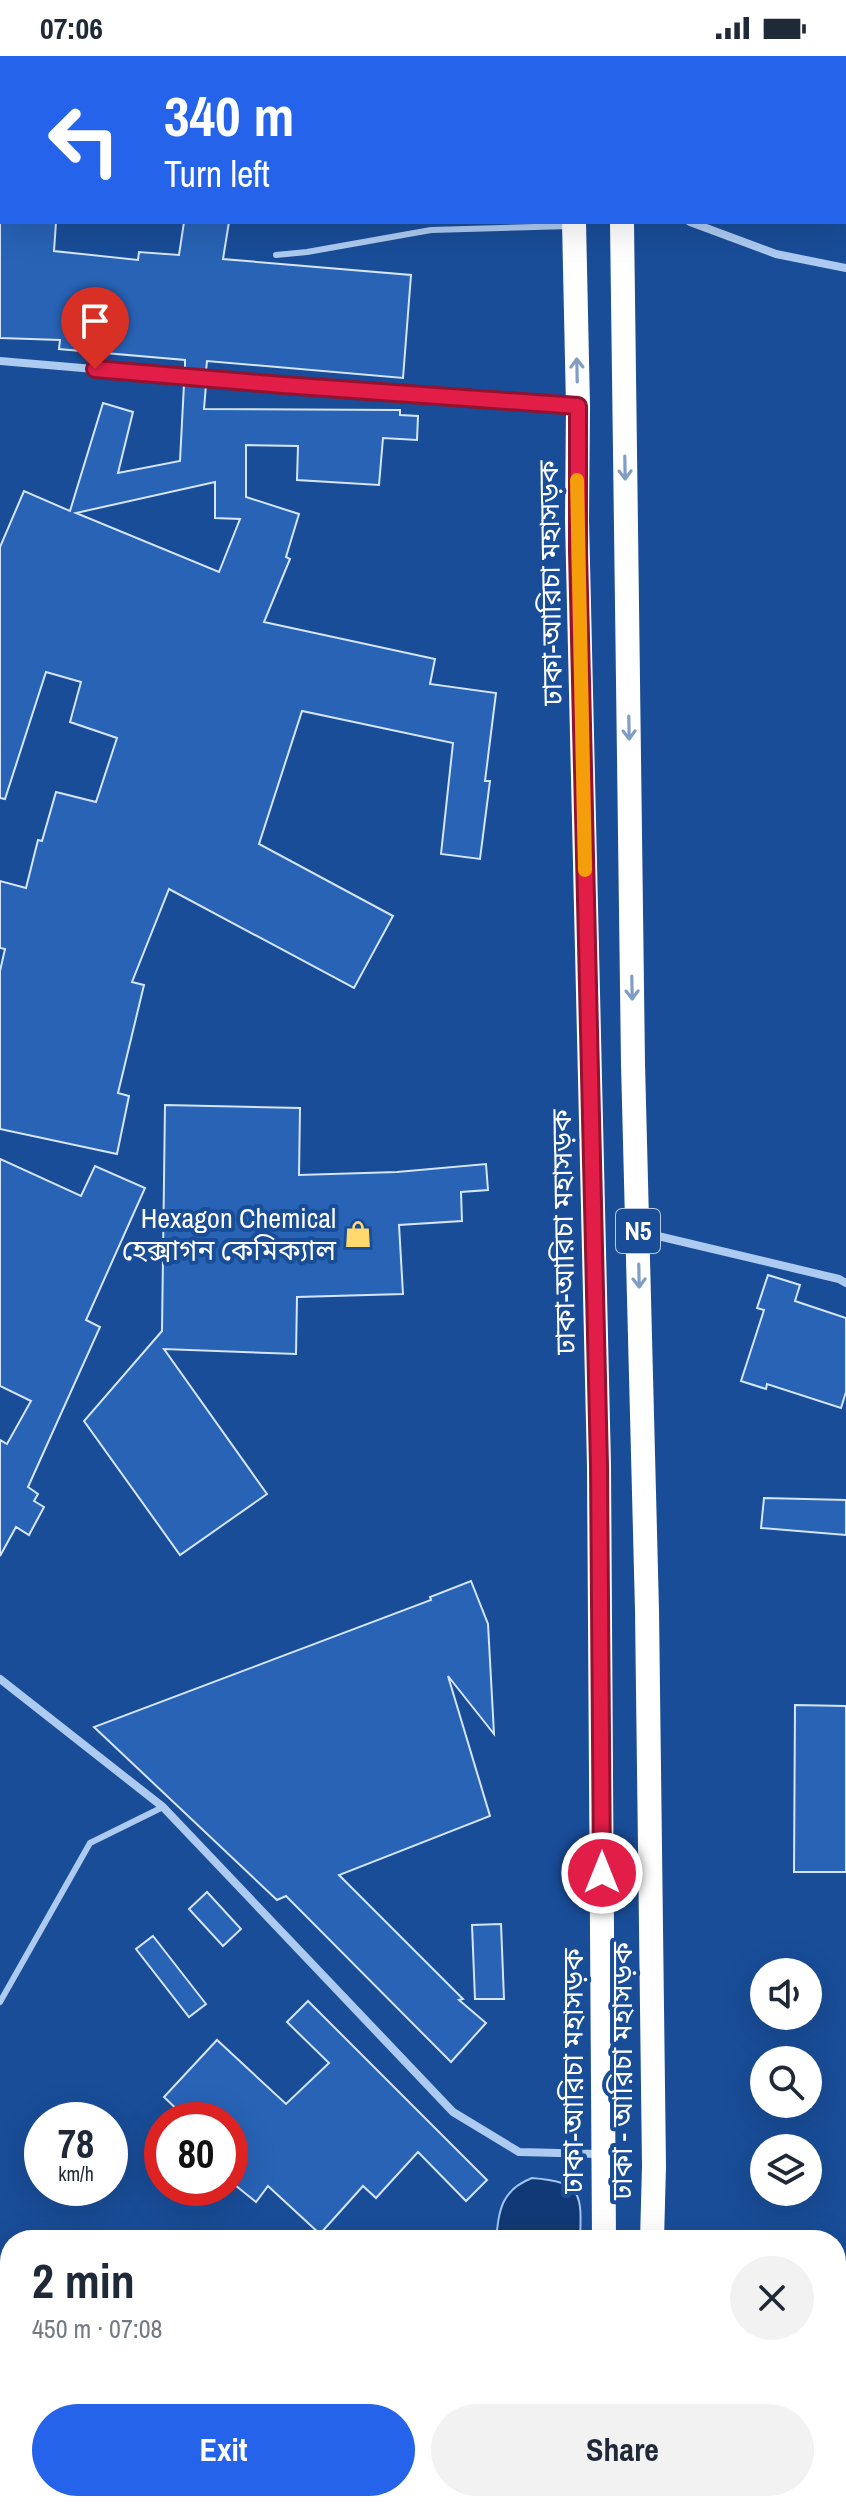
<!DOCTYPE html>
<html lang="en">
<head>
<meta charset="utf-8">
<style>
  body { margin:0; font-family:"Archivo Narrow","Noto Sans Bengali",sans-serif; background:#f2f2f3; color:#1f2937; height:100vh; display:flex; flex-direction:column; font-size:30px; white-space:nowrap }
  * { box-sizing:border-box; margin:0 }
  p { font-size:26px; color:#747a83 }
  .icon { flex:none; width:44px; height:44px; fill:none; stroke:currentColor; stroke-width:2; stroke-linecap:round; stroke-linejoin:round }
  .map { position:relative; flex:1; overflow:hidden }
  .drawer { position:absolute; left:0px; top:2174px; width:846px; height:282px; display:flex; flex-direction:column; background:#fff; border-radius:32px 32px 0 0; box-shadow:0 8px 32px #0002 }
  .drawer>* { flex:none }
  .banner { position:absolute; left:0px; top:0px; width:846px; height:168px; box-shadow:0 8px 32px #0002; background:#2563eb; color:#fff; overflow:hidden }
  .controls { position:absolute; left:750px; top:1902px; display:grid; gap:16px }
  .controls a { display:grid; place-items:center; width:72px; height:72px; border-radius:50%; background:#fff; box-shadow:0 8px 32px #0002; font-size:40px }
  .speed { position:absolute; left:24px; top:2046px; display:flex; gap:16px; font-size:40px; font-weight:700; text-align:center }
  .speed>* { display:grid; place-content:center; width:104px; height:104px; border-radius:50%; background:#fff; box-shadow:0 8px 32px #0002; line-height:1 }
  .speed small { font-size:20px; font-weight:400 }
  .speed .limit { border:12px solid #d22; background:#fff; color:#111 }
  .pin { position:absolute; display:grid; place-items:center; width:68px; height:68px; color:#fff; margin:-82px -34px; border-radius:50% 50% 50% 0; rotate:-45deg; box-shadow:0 0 8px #0007 }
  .pin .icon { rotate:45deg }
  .me { position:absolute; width:88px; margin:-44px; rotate:0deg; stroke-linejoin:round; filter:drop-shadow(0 0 6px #0008) }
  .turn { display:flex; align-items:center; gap:28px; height:168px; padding:0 32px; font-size:36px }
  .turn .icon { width:104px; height:104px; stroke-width:2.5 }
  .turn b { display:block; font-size:56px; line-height:68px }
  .round { display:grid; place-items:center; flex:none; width:84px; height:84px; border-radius:42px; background:#f2f2f3 }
  .head { display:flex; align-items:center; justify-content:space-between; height:136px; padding:0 32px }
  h1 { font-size:48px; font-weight:700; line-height:60px }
  .button { display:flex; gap:16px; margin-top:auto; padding:16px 32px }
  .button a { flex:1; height:92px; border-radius:48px; background:#2563eb; color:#fff; font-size:32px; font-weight:700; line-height:92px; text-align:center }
  .button a+a { background:#f2f2f3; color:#1f2937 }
  .status { display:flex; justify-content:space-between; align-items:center; height:56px; padding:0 40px; background:#fff; direction:ltr }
  .status svg { height:22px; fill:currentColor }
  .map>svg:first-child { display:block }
  .water { fill:#113975; stroke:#a0c4f3; stroke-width:2 }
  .building { fill:#2863b6; stroke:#d5e5fc; stroke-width:2; fill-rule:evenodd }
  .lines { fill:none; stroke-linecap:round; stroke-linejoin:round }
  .lane { stroke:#adcaf1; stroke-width:6 }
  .street { stroke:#adcaf1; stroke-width:8 }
  .highway { stroke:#fff; stroke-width:24 }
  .oneway { stroke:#809dc6 }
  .route-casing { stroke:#92132f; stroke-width:20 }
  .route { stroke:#e11d48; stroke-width:14 }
  .slow { stroke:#f59e0b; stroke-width:14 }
  .labels { text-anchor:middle; stroke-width:8; stroke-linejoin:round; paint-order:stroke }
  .shield { fill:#194d98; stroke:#bacae0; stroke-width:2 }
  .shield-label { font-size:26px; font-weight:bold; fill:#fff }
  .street-label { font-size:28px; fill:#fff; stroke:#194d98 }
  .poi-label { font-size:28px; fill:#fff; stroke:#194d98; text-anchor:end }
</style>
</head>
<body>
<div class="status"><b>07:06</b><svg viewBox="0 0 49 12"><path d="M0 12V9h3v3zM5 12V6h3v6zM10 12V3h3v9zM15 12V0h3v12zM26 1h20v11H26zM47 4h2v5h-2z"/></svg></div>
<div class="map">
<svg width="846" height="2455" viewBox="0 0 846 2455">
  <rect width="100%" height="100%" fill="#194d98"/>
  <g class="water">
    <path d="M532 2122C582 2126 582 2137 580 2184H496C499 2154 501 2134 532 2122Z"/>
    <rect x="304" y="2446" width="274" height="9"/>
  </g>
  <g class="building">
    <polygon points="0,166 56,166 54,195 138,204 139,196 179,199 184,166 229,166 223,203 411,219 403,322 207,305 206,315 185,314 185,304 59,293 60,284 0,282"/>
    <path d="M184 328 206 329 204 353 400 354V359L418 360 417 384 383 382 379 429 297 424 298 390 246 389V441L299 458 286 501 290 503 264 566 435 603 430 628 496 637 485 725H490L480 803 441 798 453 687 302 655 259 788 393 860 354 932 169 833 132 926 144 929 118 1037 129 1040 117 1098 0 1073V915L5 893 0 892V825L26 832 38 784 42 785 56 736 96 746 117 682 70 666 81 626 46 616 5 743 0 742V491L24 435 70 455 103 347 133 356 118 417 180 405ZM215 426V462L240 463 219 516 76 457Z"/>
    <polygon points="165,1049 300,1052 299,1119 397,1116 486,1108 488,1134 461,1136 462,1165 399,1169 403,1238 297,1241 296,1298 164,1293 267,1438 180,1499 84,1365 162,1275"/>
    <polygon points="0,1103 81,1140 95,1110 145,1132 86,1264 100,1271 28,1431 38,1438 34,1445 44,1451 29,1479 16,1471 0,1500 0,1384 7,1388 31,1345 0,1330"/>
    <polygon points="768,1219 800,1229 795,1245 846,1262 846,1336 841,1352 767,1328 766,1333 741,1325 764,1254 757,1252"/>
    <polygon points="764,1442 846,1444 846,1479 761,1472"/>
    <polygon points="471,1525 488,1568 494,1678 448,1620 490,1760 339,1819 463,1943 459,1944 486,1967 451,2006 286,1840 277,1844 94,1671 431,1544 430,1541"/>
    <polygon points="795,1649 846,1650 846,1816 794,1816"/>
    <polygon points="207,1836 241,1873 223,1890 189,1853"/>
    <polygon points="501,1868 504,1943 475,1943 472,1869"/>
    <polygon points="153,1880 206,1948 189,1961 136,1893"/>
    <polygon points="308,1945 487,2124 466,2145 418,2096 376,2142 363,2130 320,2178 268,2130 256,2146 230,2125 230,2064 188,2064 164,2041 217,1984 286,2048 329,2007 287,1966"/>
  </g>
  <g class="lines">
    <g class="lane">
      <polyline points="276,199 307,196 431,174 570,170"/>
      <polyline points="0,1946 90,1787 163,1751"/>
    </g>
    <g class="street">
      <polyline points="690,166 776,198 846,212"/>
      <polyline points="0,305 283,329 573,350"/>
      <polyline points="641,1176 839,1223 846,1227"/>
      <polyline points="0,1623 163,1751 453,2056 519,2096 599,2098"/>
    </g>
    <g class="highway">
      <polyline points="596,2 596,0"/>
      <polyline points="641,2 641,0"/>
      <polyline points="574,166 578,350 577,464 599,1410 604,2184"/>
      <polyline points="622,166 633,1008 647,1554 654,2110 652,2184"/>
      <polyline points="603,2455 603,2446"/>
      <polyline points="647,2455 647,2446"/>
    </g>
  </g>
  <defs><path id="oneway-shaft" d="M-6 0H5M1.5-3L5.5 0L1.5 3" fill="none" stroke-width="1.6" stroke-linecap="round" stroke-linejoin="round" transform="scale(2)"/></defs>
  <g class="oneway">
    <use href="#oneway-shaft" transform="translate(577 314) rotate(-91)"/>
    <use href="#oneway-shaft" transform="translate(625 412) rotate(89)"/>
    <use href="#oneway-shaft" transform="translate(629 672) rotate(89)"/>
    <use href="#oneway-shaft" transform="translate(632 932) rotate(89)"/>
    <use href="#oneway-shaft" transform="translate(639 1220) rotate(89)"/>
  </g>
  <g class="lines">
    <g class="route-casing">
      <polyline id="route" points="95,313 283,329 578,350 578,495 599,1410 602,1817"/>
    </g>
    <use href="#route" class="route"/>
    <polyline class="slow" points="577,424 585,814"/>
  </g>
  <defs>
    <g id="shop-bare" transform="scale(2.16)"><path d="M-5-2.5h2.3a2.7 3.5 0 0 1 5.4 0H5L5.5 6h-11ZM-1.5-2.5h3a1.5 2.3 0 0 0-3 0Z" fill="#ffd96d" stroke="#194d98" stroke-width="2.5" paint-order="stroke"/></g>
  </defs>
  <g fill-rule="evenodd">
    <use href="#shop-bare" x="358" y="1178"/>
  </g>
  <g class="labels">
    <rect class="shield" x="616" y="1153" width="44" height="44" rx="6"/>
    <g class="shield-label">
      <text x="638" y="1184">N5</text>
    </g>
    <g class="street-label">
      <text transform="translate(550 527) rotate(-91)" y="10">ঢাকা-আরিচা মহাসড়ক</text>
      <text transform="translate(563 1176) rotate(-91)" y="10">ঢাকা-আরিচা মহাসড়ক</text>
      <text transform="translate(573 2015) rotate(-90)" y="10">ঢাকা-আরিচা মহাসড়ক</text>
      <text transform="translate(622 2015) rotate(-90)" y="10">ঢাকা - আরিচা মহাসড়ক</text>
    </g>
    <g class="poi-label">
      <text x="336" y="1172">Hexagon Chemical<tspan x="336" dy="32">হেক্সাগন কেমিক্যাল</tspan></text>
    </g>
  </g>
</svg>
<div class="controls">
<a><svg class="icon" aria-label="sound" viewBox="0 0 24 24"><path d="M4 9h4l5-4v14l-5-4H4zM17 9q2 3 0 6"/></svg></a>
<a><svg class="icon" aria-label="search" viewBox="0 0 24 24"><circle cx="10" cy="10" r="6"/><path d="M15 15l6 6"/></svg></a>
<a><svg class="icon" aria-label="layers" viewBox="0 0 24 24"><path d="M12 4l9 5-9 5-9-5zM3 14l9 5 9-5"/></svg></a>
</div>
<div class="speed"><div>78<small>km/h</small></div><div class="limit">80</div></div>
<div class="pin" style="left:95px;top:313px;background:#d93025"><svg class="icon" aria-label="arrive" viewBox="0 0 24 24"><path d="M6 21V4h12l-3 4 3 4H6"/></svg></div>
<svg class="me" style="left:602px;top:1817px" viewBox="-20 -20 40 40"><circle r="17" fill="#e11d48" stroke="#fff" stroke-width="3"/><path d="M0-11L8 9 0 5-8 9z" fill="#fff"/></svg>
<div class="banner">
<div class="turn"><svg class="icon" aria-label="left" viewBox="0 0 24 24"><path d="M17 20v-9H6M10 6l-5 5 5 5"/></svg><div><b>340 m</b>Turn left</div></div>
</div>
<section class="drawer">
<div class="head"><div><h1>2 min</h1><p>450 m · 07:08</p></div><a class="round"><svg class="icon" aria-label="close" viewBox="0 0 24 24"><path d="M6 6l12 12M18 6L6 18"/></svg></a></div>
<div class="button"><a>Exit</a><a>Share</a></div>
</section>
</div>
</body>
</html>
